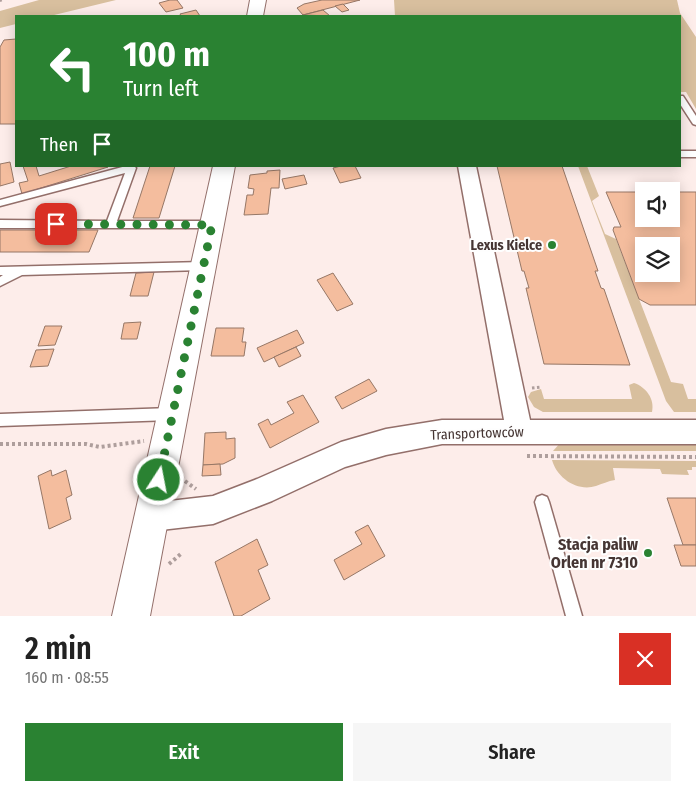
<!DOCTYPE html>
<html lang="en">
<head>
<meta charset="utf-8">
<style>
  body { margin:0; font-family:"Fira Sans Condensed",sans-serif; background:#f6f6f6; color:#222; height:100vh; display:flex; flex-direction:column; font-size:19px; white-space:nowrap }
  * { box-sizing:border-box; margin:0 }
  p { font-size:16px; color:#767676 }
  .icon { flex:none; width:28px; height:28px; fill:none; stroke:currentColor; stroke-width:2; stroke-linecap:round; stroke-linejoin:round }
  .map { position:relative; height:616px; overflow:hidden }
  .side { display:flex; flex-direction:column; background:#fff; flex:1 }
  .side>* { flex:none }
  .banner { position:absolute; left:15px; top:15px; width:666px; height:152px; border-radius:0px; box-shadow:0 2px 12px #0003; background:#2a8232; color:#fff; overflow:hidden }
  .controls { position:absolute; left:635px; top:182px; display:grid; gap:10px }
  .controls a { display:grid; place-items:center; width:45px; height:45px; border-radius:0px; background:#fff; box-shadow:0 2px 12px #0003; font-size:25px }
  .pin { position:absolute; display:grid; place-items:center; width:42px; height:42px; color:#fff; margin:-21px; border-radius:10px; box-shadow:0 2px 8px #0006 }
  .me { position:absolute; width:55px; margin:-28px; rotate:11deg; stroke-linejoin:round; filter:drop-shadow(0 0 4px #0008) }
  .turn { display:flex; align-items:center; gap:18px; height:105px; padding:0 25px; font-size:22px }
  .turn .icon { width:65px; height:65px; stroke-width:2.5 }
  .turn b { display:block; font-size:35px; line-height:42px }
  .then { display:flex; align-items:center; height:48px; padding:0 25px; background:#0003; gap:10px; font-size:19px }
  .round { display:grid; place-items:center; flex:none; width:52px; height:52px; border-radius:0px; background:#f6f6f6 }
  .overview { display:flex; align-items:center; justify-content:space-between; height:85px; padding:0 25px }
  h1 { font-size:30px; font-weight:600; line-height:38px }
  .cta { display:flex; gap:10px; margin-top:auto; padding:10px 25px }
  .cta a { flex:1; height:58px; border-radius:0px; background:#2a8232; color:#fff; font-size:20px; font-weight:600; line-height:58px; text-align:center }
  .cta a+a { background:#f6f6f6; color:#222 }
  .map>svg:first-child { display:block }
  .green { fill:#d8bf9e }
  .building { fill:#f4bd9e; stroke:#967766; fill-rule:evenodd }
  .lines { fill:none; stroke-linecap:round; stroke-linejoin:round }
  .service-casing { stroke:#936f6a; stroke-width:3 }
  .minor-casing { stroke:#936f6a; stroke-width:3 }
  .tertiary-casing { stroke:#936f6a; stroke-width:2 }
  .path-far2 { stroke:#ae9e9c; stroke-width:2; stroke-dasharray:2 2; stroke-linecap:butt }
  .path-far1 { stroke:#ae9e9c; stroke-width:3; stroke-dasharray:2.5 2.5; stroke-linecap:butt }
  .path { stroke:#ae9e9c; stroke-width:4; stroke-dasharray:3 3; stroke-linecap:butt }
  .service { fill:#fff; fill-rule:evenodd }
  .minor { fill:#fff; fill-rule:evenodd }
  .tertiary { fill:#fff; fill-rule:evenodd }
  .route { stroke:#2a8232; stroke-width:9; stroke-dasharray:0 16.2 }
  .poi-dot { fill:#2a8232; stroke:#fefefe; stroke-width:2 }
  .labels { text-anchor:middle; stroke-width:4; stroke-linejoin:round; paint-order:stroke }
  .poi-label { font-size:14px; font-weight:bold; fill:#453533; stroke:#fefefe; text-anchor:end }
  .street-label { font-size:14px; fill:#453533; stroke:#fefefe }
  .near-poi-label { font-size:16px; font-weight:bold; fill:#453533; stroke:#fefefe; text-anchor:end }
</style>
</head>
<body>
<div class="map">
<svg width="696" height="616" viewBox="0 0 696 616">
  <rect width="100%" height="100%" fill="#fdedea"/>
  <g class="green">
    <polygon points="39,0 116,0 50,16 16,16 16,24 0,28 0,11"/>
    <polygon points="394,0 677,0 680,13 696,37 696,109 686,92 680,92 680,16 395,16"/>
    <polygon points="578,166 587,166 599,196 592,201 605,234 616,239 671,382 683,384 688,399 696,399 696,412 674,412 666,401"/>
    <path d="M634 383C646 387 655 399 652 412H543L534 407 528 397 531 392 541 389 544 399H632L629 385Z"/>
    <polygon points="561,442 696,442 696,451 553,451"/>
    <path d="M552 460 696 461V467H692V470H687L689 475 662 474 660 469 613 468 615 480C608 481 602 484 596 486 577 492 557 478 552 460Z"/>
  </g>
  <g class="building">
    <polygon points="170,0 177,0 183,8 166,12 159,3"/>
    <polygon points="322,0 360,0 303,15 297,8 304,4"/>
    <polygon points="343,4 349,10 342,12 335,6"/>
    <polygon points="196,10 200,16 181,16 180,14"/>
    <polygon points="323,10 330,16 303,15"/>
    <polygon points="16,39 16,124 0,124 0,47 4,40"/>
    <polygon points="10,162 14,182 0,186 0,164"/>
    <polygon points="23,166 36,166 39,176 71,166 108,167 22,194 19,183 28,181"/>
    <polygon points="150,166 175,166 159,218 133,218"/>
    <polygon points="341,166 355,166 361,178 340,183 333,168"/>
    <polygon points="497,166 562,166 598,271 595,271 601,288 604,289 630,365 544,364 526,288 529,288 524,271 522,271"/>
    <polygon points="280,170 279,188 271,188 268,214 244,215 247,195 253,195 254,189 248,188 250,175 267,173 267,171"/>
    <polygon points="304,175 307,184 285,189 282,179"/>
    <path d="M606 192H644V219H671V192H696V305H650L639 299 613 230 614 227H621ZM644 246H671V274H644Z"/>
    <polygon points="0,230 98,230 89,252 0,252"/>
    <polygon points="154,272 148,296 130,296 136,273"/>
    <polygon points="333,273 353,304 337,311 317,280"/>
    <polygon points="141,322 137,339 121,339 124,323"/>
    <polygon points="45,326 62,326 55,345 38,346"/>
    <polygon points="216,328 244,328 242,342 246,342 244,356 211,356"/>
    <polygon points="297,330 304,343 264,362 257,348"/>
    <polygon points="296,347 301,356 279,367 274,357"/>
    <polygon points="54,349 48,366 30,367 36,350"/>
    <polygon points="369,379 377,391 342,409 335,397"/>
    <polygon points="303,395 319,422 270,448 258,424 268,419 271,425 294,413 287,402"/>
    <polygon points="226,432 226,439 235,438 235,458 223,464 203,465 205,433"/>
    <polygon points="220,464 221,475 202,476 203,465"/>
    <polygon points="51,470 52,476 66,470 72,495 66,498 71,519 49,529 38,476"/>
    <polygon points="667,498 696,498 696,545 683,545"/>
    <polygon points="368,525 385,556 344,580 334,560 362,544 355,532"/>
    <polygon points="257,539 268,565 258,570 270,599 241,616 234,616 215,562"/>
    <polygon points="674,545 696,545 696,566 681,566"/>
  </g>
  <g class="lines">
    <g class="service-casing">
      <g id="service">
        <polygon points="680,96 683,96 696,116 696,125 693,124 680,104"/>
        <rect x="680" y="151" width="16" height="6"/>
        <polygon points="126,166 134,166 136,168 117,221 212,221 216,222 217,225 216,228 0,228 0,220 107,221 125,173 0,206 0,200"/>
        <polygon points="203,262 208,266 203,270 22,275 0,286 0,277 3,275 0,275 0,267"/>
        <polygon points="171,408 176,410 177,414 176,418 171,420 0,426 0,414"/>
        <polygon points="542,495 547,497 549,502 582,616 566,616 535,502 537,497"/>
      </g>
    </g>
    <g class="minor-casing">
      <polygon id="minor" points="458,166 476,166 530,420 696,420 696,444 442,444 386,455 345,467 272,501 213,524 152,531 142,527 138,517 142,507 152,503 213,496 257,479 341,442 386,429 442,420 504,420"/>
    </g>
    <g class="tertiary-casing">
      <g id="tertiary">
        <polygon points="250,0 266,0 263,16 247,16"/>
        <polygon points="213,166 235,166 150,616 112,616"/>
      </g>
    </g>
    <polyline class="path-far2" points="0,1 3,0"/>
    <polyline class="path-far1" points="532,388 541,387"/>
    <g class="path">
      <polyline points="0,444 86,444 100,447 144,441"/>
      <polyline points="527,456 696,457"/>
      <polyline points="185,481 196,489"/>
      <polyline points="169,564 182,553"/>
    </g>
    <use href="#service" class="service"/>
    <use href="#minor" class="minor"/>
    <use href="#tertiary" class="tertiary"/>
  </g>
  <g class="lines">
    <polyline class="route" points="56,224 212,225 159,480"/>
  </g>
  <g class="poi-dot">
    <circle cx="552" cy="245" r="5"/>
    <circle cx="648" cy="553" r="5"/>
  </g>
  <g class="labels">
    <g class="poi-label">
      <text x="542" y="250">Lexus Kielce</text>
    </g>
    <g class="street-label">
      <text transform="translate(477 433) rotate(-2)" y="5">Transportowców</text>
    </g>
    <g class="near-poi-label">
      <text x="638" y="550">Stacja paliw<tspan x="638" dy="18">Orlen nr 7310</tspan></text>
    </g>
  </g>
</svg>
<div class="controls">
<a><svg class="icon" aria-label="sound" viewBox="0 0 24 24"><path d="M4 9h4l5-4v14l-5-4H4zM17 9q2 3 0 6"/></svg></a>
<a><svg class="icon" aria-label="layers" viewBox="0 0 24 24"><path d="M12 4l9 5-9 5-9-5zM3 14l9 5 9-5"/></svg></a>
</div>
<div class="pin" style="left:56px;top:224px;background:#d93025"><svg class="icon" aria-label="arrive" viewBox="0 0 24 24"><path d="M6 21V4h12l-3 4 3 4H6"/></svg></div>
<svg class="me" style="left:159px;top:480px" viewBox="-20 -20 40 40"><circle r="17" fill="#2a8232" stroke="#fff" stroke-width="3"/><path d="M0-11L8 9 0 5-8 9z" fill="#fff"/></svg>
<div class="banner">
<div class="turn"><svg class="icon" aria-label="left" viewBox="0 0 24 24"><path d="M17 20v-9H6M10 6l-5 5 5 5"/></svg><div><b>100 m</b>Turn left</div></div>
<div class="then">Then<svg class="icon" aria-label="arrive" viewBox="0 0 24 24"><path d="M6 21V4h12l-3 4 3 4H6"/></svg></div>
</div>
</div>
<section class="side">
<div class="overview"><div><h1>2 min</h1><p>160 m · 08:55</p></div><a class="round" style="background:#d93025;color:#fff"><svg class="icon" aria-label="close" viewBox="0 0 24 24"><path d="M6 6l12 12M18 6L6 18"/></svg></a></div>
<div class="cta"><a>Exit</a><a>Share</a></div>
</section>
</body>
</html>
